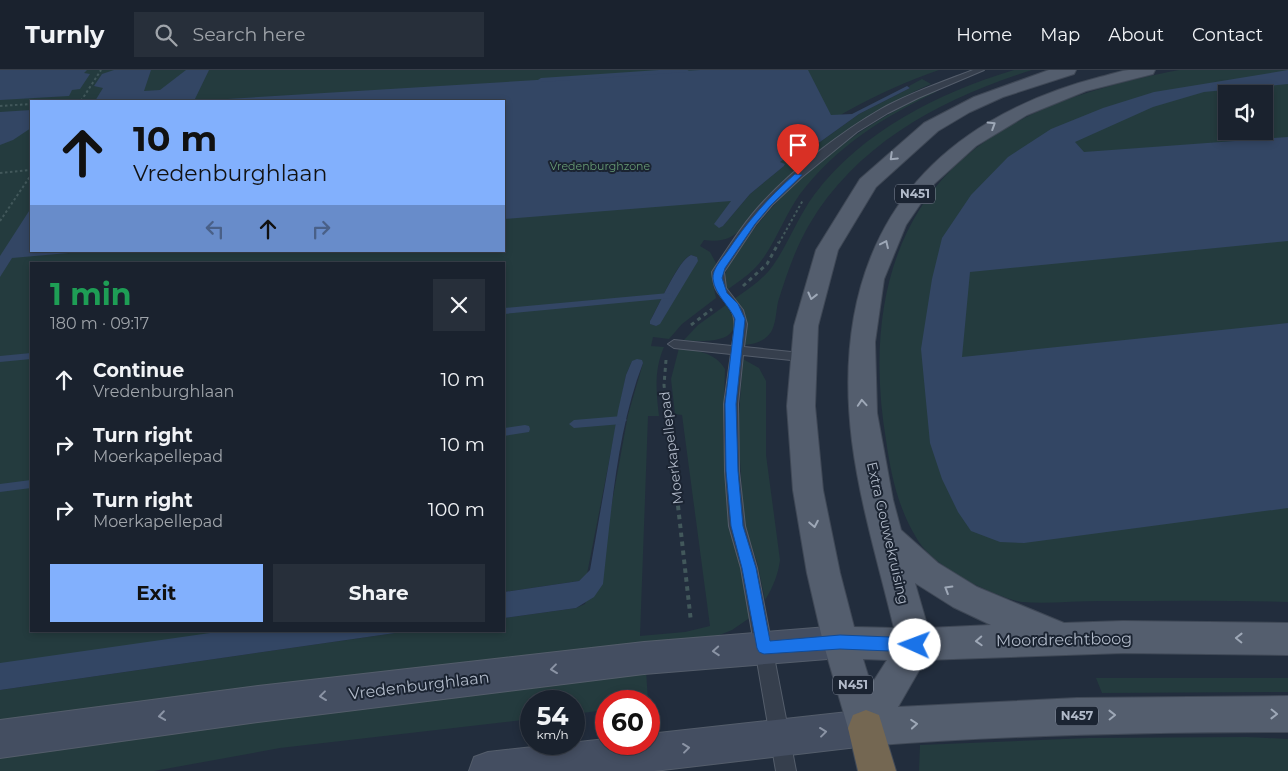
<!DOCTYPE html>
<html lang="en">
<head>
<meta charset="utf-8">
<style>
  body { margin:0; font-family:Montserrat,sans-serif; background:#272f3a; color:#f1f3f6; height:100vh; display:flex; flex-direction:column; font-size:19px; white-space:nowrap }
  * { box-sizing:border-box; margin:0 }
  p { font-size:16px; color:#9fa4aa }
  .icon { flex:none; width:28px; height:28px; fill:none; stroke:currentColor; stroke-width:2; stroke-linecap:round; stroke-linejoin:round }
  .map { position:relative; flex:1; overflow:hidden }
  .drawer { position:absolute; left:30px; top:192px; width:475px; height:370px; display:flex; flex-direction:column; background:#1a222e; border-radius:0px; box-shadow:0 2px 8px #0003,0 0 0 1px #383f4a }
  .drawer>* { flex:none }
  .banner { position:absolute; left:30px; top:30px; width:475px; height:152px; border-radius:0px; box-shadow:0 2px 8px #0003,0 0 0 1px #383f4a; background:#82b0fd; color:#111; overflow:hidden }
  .fabs { position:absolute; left:1218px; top:15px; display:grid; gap:10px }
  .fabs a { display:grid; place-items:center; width:55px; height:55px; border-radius:0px; background:#1a222e; box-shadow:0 2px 8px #0003,0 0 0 1px #383f4a; font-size:25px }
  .speed { position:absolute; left:520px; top:620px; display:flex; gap:10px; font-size:25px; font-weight:700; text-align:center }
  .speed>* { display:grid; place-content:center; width:65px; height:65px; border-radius:50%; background:#1a222e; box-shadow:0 2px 8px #0003,0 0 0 1px #383f4a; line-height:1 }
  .speed small { font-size:12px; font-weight:400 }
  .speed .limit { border:8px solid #d22; background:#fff; color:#111 }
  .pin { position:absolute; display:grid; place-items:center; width:42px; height:42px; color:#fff; margin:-51px -21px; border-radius:50% 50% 50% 0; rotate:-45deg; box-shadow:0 0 5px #0007 }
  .pin .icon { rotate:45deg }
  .me { position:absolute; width:55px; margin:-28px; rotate:272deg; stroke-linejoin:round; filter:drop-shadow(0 0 4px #0008) }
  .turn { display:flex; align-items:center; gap:18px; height:105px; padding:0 20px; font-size:22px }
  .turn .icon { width:65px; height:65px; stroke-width:2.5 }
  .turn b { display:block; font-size:35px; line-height:42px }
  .lanes { display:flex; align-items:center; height:48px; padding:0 20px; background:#0003; justify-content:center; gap:25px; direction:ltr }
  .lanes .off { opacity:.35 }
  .round { display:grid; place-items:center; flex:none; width:52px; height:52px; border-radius:0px; background:#272f3a }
  .head { display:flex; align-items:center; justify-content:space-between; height:85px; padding:0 20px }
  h1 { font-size:30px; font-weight:700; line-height:38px; color:#1e9e55 }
  .primary-button { display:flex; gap:10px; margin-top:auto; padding:10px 20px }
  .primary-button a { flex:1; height:58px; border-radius:0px; background:#82b0fd; color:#111; font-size:20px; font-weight:700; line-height:58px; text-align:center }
  .primary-button a+a { background:#272f3a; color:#f1f3f6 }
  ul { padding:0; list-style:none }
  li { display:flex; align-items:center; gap:15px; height:65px; padding:0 20px }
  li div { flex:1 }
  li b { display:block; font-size:19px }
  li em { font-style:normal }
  header { display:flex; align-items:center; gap:30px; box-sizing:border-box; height:70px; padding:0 25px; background:#1a222e; border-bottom:1px solid #383f4a }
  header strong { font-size:24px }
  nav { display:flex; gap:28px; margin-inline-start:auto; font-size:18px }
  .search { width:350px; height:45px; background:#272f3a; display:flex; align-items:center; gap:12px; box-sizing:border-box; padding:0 18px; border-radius:0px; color:#9fa4aa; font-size:19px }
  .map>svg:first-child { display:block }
  .green { fill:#243b3e; fill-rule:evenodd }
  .water { fill:#334664 }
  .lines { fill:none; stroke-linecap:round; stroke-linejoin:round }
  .stream { fill:#334664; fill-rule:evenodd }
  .lane-casing { stroke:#545d6b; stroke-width:2 }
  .secondary-casing { stroke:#545d6b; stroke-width:2 }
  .primary-casing { stroke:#3f4856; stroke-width:2 }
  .highway-casing { stroke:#414a58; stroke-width:2 }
  .path-far2 { stroke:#42585b; stroke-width:2; stroke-dasharray:2.5 2.5; stroke-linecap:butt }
  .path-far1 { stroke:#42585b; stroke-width:3; stroke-dasharray:4 4; stroke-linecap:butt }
  .path { stroke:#42585b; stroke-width:4; stroke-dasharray:4.5 4.5; stroke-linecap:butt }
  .lane { fill:#363f4d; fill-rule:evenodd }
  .secondary { fill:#444e61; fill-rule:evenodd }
  .primary { fill:#545e6e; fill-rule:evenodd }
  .highway { fill:#746752; fill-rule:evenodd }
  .oneway { stroke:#9ea8b7 }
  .oneway2 { stroke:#8b94a5 }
  .route { fill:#1a73e8; stroke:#114b97 }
  .labels { text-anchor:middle; stroke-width:4; stroke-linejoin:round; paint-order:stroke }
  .far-park-label { font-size:11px; fill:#679b74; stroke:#1b2432 }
  .shield { fill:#1b2432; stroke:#848d9c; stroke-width:1 }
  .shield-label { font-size:12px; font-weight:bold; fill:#b1bac9 }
  .street-label { font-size:14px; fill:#b1bac9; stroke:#1b2432 }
  .near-street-label { font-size:16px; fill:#b1bac9; stroke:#1b2432 }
</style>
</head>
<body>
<header>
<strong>Turnly</strong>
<div class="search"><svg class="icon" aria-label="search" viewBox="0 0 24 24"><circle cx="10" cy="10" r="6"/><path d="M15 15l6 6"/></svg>Search here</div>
<nav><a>Home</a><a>Map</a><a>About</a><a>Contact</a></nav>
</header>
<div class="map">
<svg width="1288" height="701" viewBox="0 0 1288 701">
  <rect width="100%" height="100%" fill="#222d3d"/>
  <g class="green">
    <path d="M0 0H939C853 29 778 83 704 133L732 130 723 156 750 124 785 95 780 92 811 70 820 72 859 44 910 18 909 16 922 9 931 14C870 40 818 82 768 126 746 148 741 176 704 170L700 176 710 182 716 193 712 210 716 228 682 254 669 269 653 267 651 276 664 277C654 300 656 321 659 346H648L640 566 685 562 710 556 682 345 675 344 671 309 679 278C697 281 715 282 725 299L723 365 729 459 742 496 751 547 732 560 712 568 0 658V620L409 561H504V548L576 538 585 534 611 438 628 345 643 293 632 291 626 305 587 504 579 511 504 522V194H31V561H255L0 598ZM31 31H504V181H31ZM691 185 697 187 656 256 650 254V251C658 238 678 189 691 185Z"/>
    <path d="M1014 0H1032C943 28 857 73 809 155 795 179 786 206 778 232 776 241 776 254 771 262 765 271 755 274 745 275 747 257 749 242 734 229 749 219 764 209 774 194 789 172 798 147 814 125 862 61 938 23 1014 0Z"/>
    <path d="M1179 0H1288V532C1225 530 1163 531 1100 531 1075 531 1048 534 1022 532 1009 530 991 522 978 516 958 507 928 488 917 469 898 438 891 405 886 370 870 275 880 169 953 98 1014 39 1098 16 1179 0ZM1226 24H1264V61H1226Z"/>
    <path d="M933 21 936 22C883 47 836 77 800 124 784 146 772 182 754 199 746 207 736 213 727 220 720 202 732 191 742 176 788 108 859 56 933 21Z"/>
    <path d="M726 235C752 272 708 273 684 270L698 255Z"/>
    <path d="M743 289 759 298 766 311V385L780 490C778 505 773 517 765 530L757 492 744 454 738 358Z"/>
    <polygon points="646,600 648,631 606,631 606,640 574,644 574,631 531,631 531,649 280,678 154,701 0,701 0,681"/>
    <polygon points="1096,608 1288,608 1288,622 1102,623"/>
    <polygon points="1247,667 1288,669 1288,701 919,701 920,675 1089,668"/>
  </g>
  <g class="water">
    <polygon points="0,0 87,0 84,3 90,4 80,19 72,20 69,26 0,30"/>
    <polygon points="114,0 151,0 144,21 160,20 186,0 209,0 194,31 700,0 808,0 831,45 852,44 907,16 910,18 859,44 820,72 816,73 811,71 780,92 785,94 784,96 750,124 723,156 719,158 714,154 731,131 504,149 504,31 95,31 103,18 94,16 102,4"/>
    <polygon points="1288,0 1288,14 1204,22 1153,37 1075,72 1084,82 1288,67 1288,171 970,202 962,287 1288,253 1288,438 1024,473 1000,472 971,461 958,442 942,409 930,373 921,279 932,209 942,168 971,125 1008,87 1051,59 1103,38 1154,22"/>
    <polygon points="31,40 31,58 13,70 0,75 0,42"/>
    <polygon points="31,138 31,181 91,181 12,188 0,207 0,186"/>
    <path d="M691 185 697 187 698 191 660 254 656 256 650 254V251C658 238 678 190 691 185Z"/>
    <path d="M637 289 642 290 643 293C617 360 611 443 603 514L594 527 576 538 504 548V522L579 511 590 500 618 341 626 305 632 291Z"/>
    <polygon points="224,561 409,561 0,620 0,593"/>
  </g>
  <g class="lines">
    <g class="stream">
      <polygon points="659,0 689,0 686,2 541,12 538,10 541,8"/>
      <polygon points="669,223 672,224 673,226 672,228 504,244 504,238"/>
      <polygon points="31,283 31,289 0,292 0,286"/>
      <polygon points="622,346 627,350 622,354 574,358 569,354 574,350"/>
      <polygon points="525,355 529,356 530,359 529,362 504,366 504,358"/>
      <polygon points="31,410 31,418 0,422 0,414"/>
    </g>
    <g class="lane-casing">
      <path id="lane" d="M973 0H984L918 28 888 43 857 62 802 107 772 135 756 154 724 202 726 218 743 240 747 254 744 277 801 283 806 284 807 287 806 290 801 291 743 285 738 334 739 401 745 456 757 498 796 701H776L741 498 729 456 725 401 724 334 731 284 674 278 668 274 674 270 732 276C734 264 737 251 731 240 720 221 715 228 712 202 728 178 744 152 764 131 796 97 841 62 881 39 910 23 942 12 973 0Z"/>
    </g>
    <g class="secondary-casing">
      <g id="secondary">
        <polygon points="840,556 852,561 857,572 852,583 840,588 644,604 258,652 0,688 0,650 258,616 644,572"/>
        <polygon points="866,640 879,645 884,658 879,671 866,676 654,701 469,701 474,687 488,682 606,669 606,674 649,674 649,664"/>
      </g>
    </g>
    <g class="primary-casing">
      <path id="primary" d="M1049 0H1076L1074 4 1003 27 970 42 938 61 876 117 838 180 818 256 815 336 823 420 840 503 854 557 894 558C879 496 860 434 852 371 836 240 871 122 989 52 1023 32 1061 17 1100 7 1109 5 1119 1 1129 0 1138 0 1147 0 1155 0L1153 4 1086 21 1027 45 976 76 934 114 906 155 884 209 875 272 877 343 893 430 901 460 938 493 977 517 1064 553 1123 551 1288 553V585L1123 583 925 590 898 637 1077 628 1288 626V662C1147 662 1007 665 866 676L853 671 848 658 823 572 807 503 793 420 787 336 794 256 816 180 860 109 924 53 974 27ZM915 513 953 537 991 555 928 558ZM863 589 887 590 871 615Z"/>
    </g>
    <g class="highway-casing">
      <polygon id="highway" points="866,640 879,645 896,701 858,701 848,658 853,645"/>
    </g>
    <g class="path-far2">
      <polyline points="81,31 101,0"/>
      <polyline points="0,36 31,34"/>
      <polyline points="0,103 31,100"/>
      <polyline points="0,151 31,105"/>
      <polyline points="779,173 803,130"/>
    </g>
    <g class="path-far1">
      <polyline points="743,216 767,194 779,172"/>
      <polyline points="691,255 712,239"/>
      <polyline points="666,290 664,315 674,401"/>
    </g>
    <polyline class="path" points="674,400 691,552"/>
    <use href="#lane" class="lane"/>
    <use href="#secondary" class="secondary"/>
    <use href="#primary" class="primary"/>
    <use href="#highway" class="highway"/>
  </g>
  <defs><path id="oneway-chevron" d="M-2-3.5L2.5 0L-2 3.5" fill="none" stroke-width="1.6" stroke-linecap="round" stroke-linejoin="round" transform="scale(1.25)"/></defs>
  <g class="oneway">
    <use href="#oneway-chevron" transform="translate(992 55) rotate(-32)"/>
    <use href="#oneway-chevron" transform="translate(893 87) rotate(136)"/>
    <use href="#oneway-chevron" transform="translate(885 174) rotate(-65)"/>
    <use href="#oneway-chevron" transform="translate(812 226) rotate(104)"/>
    <use href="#oneway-chevron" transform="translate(862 333) rotate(-94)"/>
    <use href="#oneway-chevron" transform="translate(814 454) rotate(79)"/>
    <use href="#oneway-chevron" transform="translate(948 519) rotate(-149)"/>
    <use href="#oneway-chevron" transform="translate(1239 568) rotate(-179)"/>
    <use href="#oneway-chevron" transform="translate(979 571) rotate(177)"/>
    <use href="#oneway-chevron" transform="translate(1274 644) rotate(1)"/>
    <use href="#oneway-chevron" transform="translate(1112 645) rotate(-1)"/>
    <use href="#oneway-chevron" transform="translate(914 654) rotate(-5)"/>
  </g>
  <g class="oneway2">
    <use href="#oneway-chevron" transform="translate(716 581) rotate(176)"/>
    <use href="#oneway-chevron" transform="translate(554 599) rotate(173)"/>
    <use href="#oneway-chevron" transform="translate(323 626) rotate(173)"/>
    <use href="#oneway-chevron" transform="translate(162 646) rotate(172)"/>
    <use href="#oneway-chevron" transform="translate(823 662) rotate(-7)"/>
    <use href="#oneway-chevron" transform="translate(686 678) rotate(-7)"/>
  </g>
  <path class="route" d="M795 104 802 105 771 135 755 154 725 198 722 208 727 223 738 234 745 249 736 334 738 401 743 456 756 498 770 571 840 565 915 568 920 570 922 575 920 580 915 582 840 579 764 584 759 582 757 578 742 498 731 456 726 401 725 334 735 249C729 235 715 225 713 209 712 199 722 189 727 182 748 151 767 129 795 104Z"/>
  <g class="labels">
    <g class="far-park-label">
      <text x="600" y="100">Vredenburghzone</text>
    </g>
    <g class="shield">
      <rect x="895" y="114.5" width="40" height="19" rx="4"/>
      <rect x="833" y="605.5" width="40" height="19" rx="4"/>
      <rect x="1056" y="636.5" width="42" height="19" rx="4"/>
    </g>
    <g class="shield-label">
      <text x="915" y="128">N451</text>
      <text x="853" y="619">N451</text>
      <text x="1077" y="650">N457</text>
    </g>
    <g class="street-label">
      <text transform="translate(671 378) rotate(-97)" y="5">Moerkapellepad</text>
      <text transform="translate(888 463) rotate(77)" y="5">Extra Gouwekruising</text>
    </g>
    <g class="near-street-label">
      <text transform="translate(1064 569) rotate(-1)" y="6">Moordrechtboog</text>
      <text transform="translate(419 615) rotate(-7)" y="6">Vredenburghlaan</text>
    </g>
  </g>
</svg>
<div class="fabs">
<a><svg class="icon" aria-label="sound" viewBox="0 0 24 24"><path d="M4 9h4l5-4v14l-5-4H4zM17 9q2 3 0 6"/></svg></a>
</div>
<div class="speed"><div>54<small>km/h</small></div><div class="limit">60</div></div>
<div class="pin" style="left:798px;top:105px;background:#d93025"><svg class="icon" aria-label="arrive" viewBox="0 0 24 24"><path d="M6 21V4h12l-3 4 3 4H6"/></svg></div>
<svg class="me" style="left:915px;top:575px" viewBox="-20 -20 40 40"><circle r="19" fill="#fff"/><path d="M0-13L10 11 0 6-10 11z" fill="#1a73e8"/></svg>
<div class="banner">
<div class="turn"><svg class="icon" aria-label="ahead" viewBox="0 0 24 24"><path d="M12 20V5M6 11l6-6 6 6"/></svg><div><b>10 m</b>Vredenburghlaan</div></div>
<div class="lanes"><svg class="icon off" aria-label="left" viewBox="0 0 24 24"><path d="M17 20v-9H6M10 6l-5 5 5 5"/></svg><svg class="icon" aria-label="ahead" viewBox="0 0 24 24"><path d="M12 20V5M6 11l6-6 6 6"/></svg><svg class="icon off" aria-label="right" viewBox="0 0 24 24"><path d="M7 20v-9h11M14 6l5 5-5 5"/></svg></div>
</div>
<section class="drawer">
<div class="head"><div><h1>1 min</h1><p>180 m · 09:17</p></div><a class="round"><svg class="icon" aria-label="close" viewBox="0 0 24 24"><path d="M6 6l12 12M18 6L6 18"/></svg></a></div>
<ul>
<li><svg class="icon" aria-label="ahead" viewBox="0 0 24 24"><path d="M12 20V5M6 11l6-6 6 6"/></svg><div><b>Continue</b><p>Vredenburghlaan</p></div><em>10 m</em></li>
<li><svg class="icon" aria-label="right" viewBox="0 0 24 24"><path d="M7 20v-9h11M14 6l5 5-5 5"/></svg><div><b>Turn right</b><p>Moerkapellepad</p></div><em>10 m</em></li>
<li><svg class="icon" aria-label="right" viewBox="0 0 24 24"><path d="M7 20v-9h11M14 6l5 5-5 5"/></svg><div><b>Turn right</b><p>Moerkapellepad</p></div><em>100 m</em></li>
</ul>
<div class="primary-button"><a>Exit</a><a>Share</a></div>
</section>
</div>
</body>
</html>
